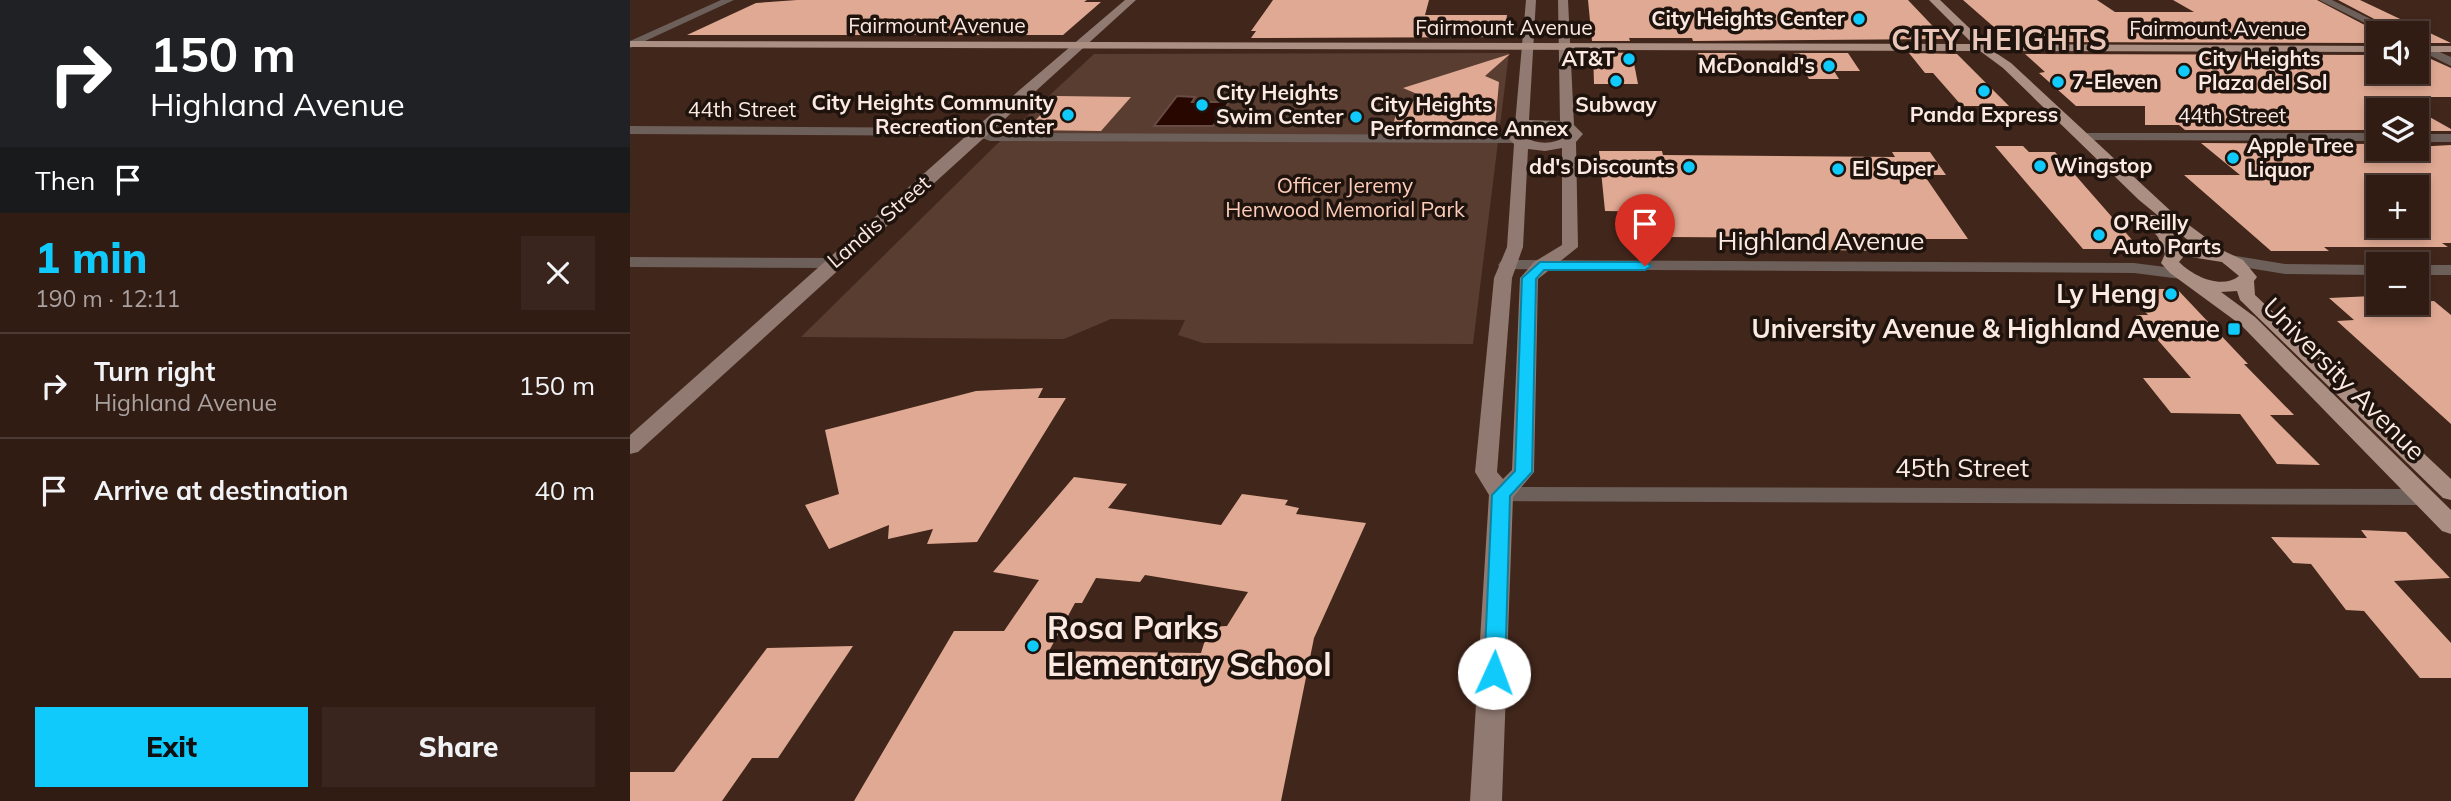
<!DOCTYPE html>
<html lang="en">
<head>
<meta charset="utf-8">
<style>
  body { margin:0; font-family:Mulish,sans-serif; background:#39251d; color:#f1f3f6; height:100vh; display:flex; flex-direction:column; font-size:26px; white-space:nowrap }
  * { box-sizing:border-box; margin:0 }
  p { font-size:23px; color:#a8a1a0 }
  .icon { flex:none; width:38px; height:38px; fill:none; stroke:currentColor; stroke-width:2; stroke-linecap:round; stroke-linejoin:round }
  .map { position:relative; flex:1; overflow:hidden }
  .details { display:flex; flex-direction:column; background:#311c14; width:630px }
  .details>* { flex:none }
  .banner { background:#202124; color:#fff; overflow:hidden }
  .tools { position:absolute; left:1736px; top:21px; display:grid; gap:14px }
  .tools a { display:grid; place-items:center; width:63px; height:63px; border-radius:0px; background:#311c14; box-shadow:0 4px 10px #0003,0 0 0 2px #4c3a34; font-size:35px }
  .pin { position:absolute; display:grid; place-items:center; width:60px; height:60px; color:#fff; margin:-72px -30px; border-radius:50% 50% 50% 0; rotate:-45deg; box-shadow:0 0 7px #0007 }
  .pin .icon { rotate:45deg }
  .me { position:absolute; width:77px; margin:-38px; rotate:2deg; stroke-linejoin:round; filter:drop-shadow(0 0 5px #0008) }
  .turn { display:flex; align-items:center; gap:24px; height:147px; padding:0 35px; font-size:32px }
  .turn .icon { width:91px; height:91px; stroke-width:2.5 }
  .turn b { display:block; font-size:49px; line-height:60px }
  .then { display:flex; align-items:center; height:66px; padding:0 35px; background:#0003; gap:14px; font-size:26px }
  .round { display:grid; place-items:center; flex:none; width:74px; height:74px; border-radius:0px; background:#39251d }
  .head { display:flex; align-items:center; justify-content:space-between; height:119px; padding:0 35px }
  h1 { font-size:42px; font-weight:800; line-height:52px; color:#0fcafa }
  .primary-button { display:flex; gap:14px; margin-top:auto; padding:14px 35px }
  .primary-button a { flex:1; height:80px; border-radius:0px; background:#0fcafa; color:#111; font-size:28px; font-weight:800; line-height:80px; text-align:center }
  .primary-button a+a { background:#39251d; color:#f1f3f6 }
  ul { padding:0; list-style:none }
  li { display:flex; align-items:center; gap:21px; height:105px; padding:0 35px; border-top:2px solid #4c3a34 }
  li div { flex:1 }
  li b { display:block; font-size:26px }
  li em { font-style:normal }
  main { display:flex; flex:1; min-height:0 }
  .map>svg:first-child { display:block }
  .green { fill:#5a3d31 }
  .water { fill:#270700; stroke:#674b44; stroke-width:2 }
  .building { fill:#e0a993; fill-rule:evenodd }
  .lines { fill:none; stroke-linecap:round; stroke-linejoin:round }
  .street { fill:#6d5f59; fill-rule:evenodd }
  .secondary { fill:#907a71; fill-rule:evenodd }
  .primary { fill:#ab8f83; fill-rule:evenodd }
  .route { fill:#0fcafa; stroke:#0a83a2; stroke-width:2 }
  .poi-dot { fill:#0fcafa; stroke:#1f130e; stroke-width:2.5 }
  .labels { text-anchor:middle; stroke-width:7; stroke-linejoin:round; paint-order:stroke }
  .far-poi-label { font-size:21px; font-weight:bold; fill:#fceae2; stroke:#1f130e; text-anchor:start }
  .far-street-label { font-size:21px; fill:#fceae2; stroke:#1f130e }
  .far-park-label { font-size:21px; fill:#fdcdb9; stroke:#1f130e }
  .street-label { font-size:26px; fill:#fceae2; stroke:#1f130e }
  .poi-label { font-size:26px; font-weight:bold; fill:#fceae2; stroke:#1f130e; text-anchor:end }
  .far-district-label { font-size:28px; font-weight:bold; letter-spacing:2px; fill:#e9c6b8; stroke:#1f130e }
  .near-poi-label { font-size:32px; font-weight:bold; fill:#fceae2; stroke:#1f130e; text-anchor:start }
</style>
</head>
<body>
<main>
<section class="details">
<div class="banner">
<div class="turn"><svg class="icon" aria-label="right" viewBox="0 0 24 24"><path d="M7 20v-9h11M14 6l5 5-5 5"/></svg><div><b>150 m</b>Highland Avenue</div></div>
<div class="then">Then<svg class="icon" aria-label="arrive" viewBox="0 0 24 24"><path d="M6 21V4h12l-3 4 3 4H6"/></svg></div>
</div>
<div class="head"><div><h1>1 min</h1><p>190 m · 12:11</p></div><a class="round"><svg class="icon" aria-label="close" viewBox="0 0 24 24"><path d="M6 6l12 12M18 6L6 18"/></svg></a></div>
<ul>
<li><svg class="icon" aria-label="right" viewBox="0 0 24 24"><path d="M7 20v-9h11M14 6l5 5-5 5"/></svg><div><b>Turn right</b><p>Highland Avenue</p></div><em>150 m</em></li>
<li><svg class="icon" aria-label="arrive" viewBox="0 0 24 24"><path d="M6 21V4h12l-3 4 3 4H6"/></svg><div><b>Arrive at destination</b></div><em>40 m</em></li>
</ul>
<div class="primary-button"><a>Exit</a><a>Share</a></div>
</section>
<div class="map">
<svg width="1821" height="801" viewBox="0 0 1821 801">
  <rect width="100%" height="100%" fill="#41261b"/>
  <polygon class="green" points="879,53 843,344 573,343 548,335 555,320 481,319 434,339 171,337 366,145 464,54"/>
  <polygon class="water" points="547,96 565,97 562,102 599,102 583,126 524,126"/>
  <g class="building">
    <polygon points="167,0 457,0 454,2 471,2 433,35 57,35 126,3"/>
    <polygon points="643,0 799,0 795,15 877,15 874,37 621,38 626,31 621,31"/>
    <polygon points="958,0 1278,0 1315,39 1063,41 1062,38 999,38 1000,41 962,41"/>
    <polygon points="1333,0 1467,0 1485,12 1564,12 1543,0 1687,0 1750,33 1748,43 1381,42"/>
    <polygon points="1708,0 1730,0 1821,43 1797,43 1787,39 1787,33 1771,33"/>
    <polygon points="963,52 1002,53 1008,84 964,84"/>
    <polygon points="1068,53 1106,53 1112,66 1073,66"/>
    <polygon points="1164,53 1218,53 1230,71 1204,71 1209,79 1179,79"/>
    <polygon points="1279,53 1327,54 1379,106 1332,106 1303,73 1295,73"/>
    <polygon points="880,54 855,76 869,82 865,127 860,132 842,132 842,127 763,127 768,103 799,99 773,88"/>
    <polygon points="1395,54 1748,55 1748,72 1787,72 1787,55 1792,55 1821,68 1821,97 1764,97 1821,129 1821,131 1787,131 1787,110 1748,110 1748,130 1555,130 1549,125 1515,125 1515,106 1446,106 1409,73 1415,72"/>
    <polygon points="427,96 501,97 471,131 397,130"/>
    <path d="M1571 143 1748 144V149L1821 145V243H1812L1818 247H1694L1699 251H1641L1554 175H1610ZM1748 187H1787V226H1748Z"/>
    <polygon points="1365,146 1393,146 1399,152 1425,152 1510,249 1453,249"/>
    <polygon points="969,151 1032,151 1033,155 1265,157 1262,152 1300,152 1316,175 1294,175 1338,239 1265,239 1268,243 1249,243 1253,251 1197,250 1192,238 1039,237 1035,212 975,211"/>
    <polygon points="1495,289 1547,289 1618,364 1614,364 1664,415 1640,415 1690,465 1647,464 1610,414 1541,413 1513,378 1561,378 1506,315 1518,315"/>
    <polygon points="1743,296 1748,303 1804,301 1821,315 1821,424 1707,321 1724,320 1699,298"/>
    <polygon points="413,388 408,398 436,398 347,542 297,544 303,529 258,539 259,525 199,549 175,505 209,494 195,430 346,391"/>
    <path d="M444 477 497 484 478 508 591 525 612 494 658 500 655 505 669 508 666 514 736 523 684 638 651 801H224L324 631H374L409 580 363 572ZM515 575 618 592 597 626 579 627 571 653 419 651 445 603H452L466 578 510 582Z"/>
    <polygon points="1731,530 1776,532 1820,578 1764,581 1821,643 1821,678 1790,678 1734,611 1716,610 1681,564 1663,563 1641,537 1737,538"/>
    <polygon points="223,646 148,758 122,758 92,801 0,801 0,772 44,772 137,648"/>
  </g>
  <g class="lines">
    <g class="street">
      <polygon points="91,0 104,0 0,48 0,41"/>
      <polygon points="1689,0 1702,0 1769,33 1755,33"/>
      <polygon points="1787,42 1821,57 1821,66 1787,49"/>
      <polygon points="0,126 349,128 362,133 886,135 893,139 886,143 360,141 347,136 0,134"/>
      <polygon points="1450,133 1748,133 1748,141 1455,140 1450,139"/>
      <rect x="1787" y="134" width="34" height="8"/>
      <polygon points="1600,255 1655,264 1748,265 1748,275 1655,274 1594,264 1591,260 1594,256"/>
      <polygon points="0,257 202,258 211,263 202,268 0,267"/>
      <polygon points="877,260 1504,263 1551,269 1560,274 1551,279 1504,273 871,269 868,265 871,261"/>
      <rect x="1787" y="265" width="34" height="10"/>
      <polygon points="871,487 1793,489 1801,491 1805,497 1801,503 1793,505 863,501 859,495 863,489"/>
    </g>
    <g class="secondary">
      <polygon points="495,0 506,0 8,452 0,454 0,435 344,129"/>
      <path d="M896 0H906L899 120 930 121 928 0H938L944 125 953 134 946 142 948 247 908 279 904 472 883 497 872 801H840L859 495 845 472 864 278 877 247 884 144 876 136 885 124ZM910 126 933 129 938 134C924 146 906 145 891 135L896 128ZM932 148V245L904 262 890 278 882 470 873 479 867 472 882 278 893 247 898 149 915 151Z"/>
    </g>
    <g class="primary">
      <path d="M1299 0H1310L1356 44 1748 46V52L1363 51 1381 63 1544 214 1594 251 1613 260 1627 277 1624 281 1625 295 1821 479V500L1813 498 1610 300 1607 291 1591 292 1625 317 1821 510V534L1812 531 1611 325 1540 273 1531 263 1535 254 1528 237 1511 218 1513 215H1525L1542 231 1549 247 1565 246 1509 200 1373 68 1350 51 0 47V41L1343 44ZM1554 256 1592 262 1609 276C1591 290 1563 276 1549 262Z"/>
      <rect x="1787" y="46" width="34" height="6"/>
    </g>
  </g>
  <polygon class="route" points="910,262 1015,262 1021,266 1015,270 914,270 906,279 902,472 880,496 875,673 872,680 864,682 857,680 854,673 862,495 885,471 892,278"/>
  <g class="poi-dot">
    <circle cx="1229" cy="19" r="7"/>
    <circle cx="999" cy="59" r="7"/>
    <circle cx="1199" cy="66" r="7"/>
    <circle cx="1554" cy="71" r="7"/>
    <circle cx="986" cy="81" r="7"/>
    <circle cx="1428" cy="82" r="7"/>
    <circle cx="1354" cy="91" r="7"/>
    <circle cx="572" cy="105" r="7"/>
    <circle cx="438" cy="115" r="7"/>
    <circle cx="726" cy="117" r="7"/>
    <circle cx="1603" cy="158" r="7"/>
    <circle cx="1410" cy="166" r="7"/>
    <circle cx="1059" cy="167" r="7"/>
    <circle cx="1208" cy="169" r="7"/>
    <circle cx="1469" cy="235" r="7"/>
    <circle cx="1541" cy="294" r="7"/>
    <rect x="1597" y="322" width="14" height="14" rx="3.5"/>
    <circle cx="403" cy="646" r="7"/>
  </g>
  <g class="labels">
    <g class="far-poi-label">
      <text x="1215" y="26" text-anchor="end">City Heights Center</text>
      <text x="985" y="66" text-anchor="end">AT&amp;T</text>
      <text x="1568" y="66">City Heights<tspan x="1568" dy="24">Plaza del Sol</tspan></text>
      <text x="1185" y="73" text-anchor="end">McDonald's</text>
      <text x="1442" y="89">7-Eleven</text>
      <text x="586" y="100">City Heights<tspan x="586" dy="24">Swim Center</tspan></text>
      <text x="424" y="110" text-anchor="end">City Heights Community<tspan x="424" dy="24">Recreation Center</tspan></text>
      <text x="740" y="112">City Heights<tspan x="740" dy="24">Performance Annex</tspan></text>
      <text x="986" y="112" text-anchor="middle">Subway</text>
      <text x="1354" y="122" text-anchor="middle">Panda Express</text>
      <text x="1617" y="153">Apple Tree<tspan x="1617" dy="24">Liquor</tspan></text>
      <text x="1424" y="173">Wingstop</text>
      <text x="1045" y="174" text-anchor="end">dd's Discounts</text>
      <text x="1222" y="176">El Super</text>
      <text x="1483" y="230">O'Reilly<tspan x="1483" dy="24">Auto Parts</tspan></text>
    </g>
    <g class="far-street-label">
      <text x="307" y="33">Fairmount Avenue</text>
      <text x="874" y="35">Fairmount Avenue</text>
      <text x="1588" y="36">Fairmount Avenue</text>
      <text x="112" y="117">44th Street</text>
      <text x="1602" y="123">44th Street</text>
      <text transform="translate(249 222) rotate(-41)" y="7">Landis Street</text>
    </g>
    <g class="far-park-label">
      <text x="715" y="193">Officer Jeremy<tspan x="715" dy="24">Henwood Memorial Park</tspan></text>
    </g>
    <g class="street-label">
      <text x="1191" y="250">Highland Avenue</text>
      <text transform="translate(1714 379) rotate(45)" y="9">University Avenue</text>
      <text x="1332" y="477">45th Street</text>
    </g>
    <g class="poi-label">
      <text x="1527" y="303">Ly Heng</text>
      <text x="1590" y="338">University Avenue &amp; Highland Avenue</text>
    </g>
    <g class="far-district-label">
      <text x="1370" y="50">CITY HEIGHTS</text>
    </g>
    <g class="near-poi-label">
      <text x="417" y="639">Rosa Parks<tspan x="417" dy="37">Elementary School</tspan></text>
    </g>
  </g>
</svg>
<div class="tools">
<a><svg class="icon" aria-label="sound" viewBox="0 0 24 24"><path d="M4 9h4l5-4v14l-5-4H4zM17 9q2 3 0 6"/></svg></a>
<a><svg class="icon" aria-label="layers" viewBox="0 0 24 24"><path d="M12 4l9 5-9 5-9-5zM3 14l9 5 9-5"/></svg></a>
<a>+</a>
<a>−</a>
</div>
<div class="pin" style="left:1015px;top:266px;background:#d93025"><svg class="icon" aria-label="arrive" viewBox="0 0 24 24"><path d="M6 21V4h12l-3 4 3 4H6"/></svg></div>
<svg class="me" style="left:864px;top:673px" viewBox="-20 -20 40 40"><circle r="19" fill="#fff"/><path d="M0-13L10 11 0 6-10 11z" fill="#0fcafa"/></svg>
</div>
</main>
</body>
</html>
